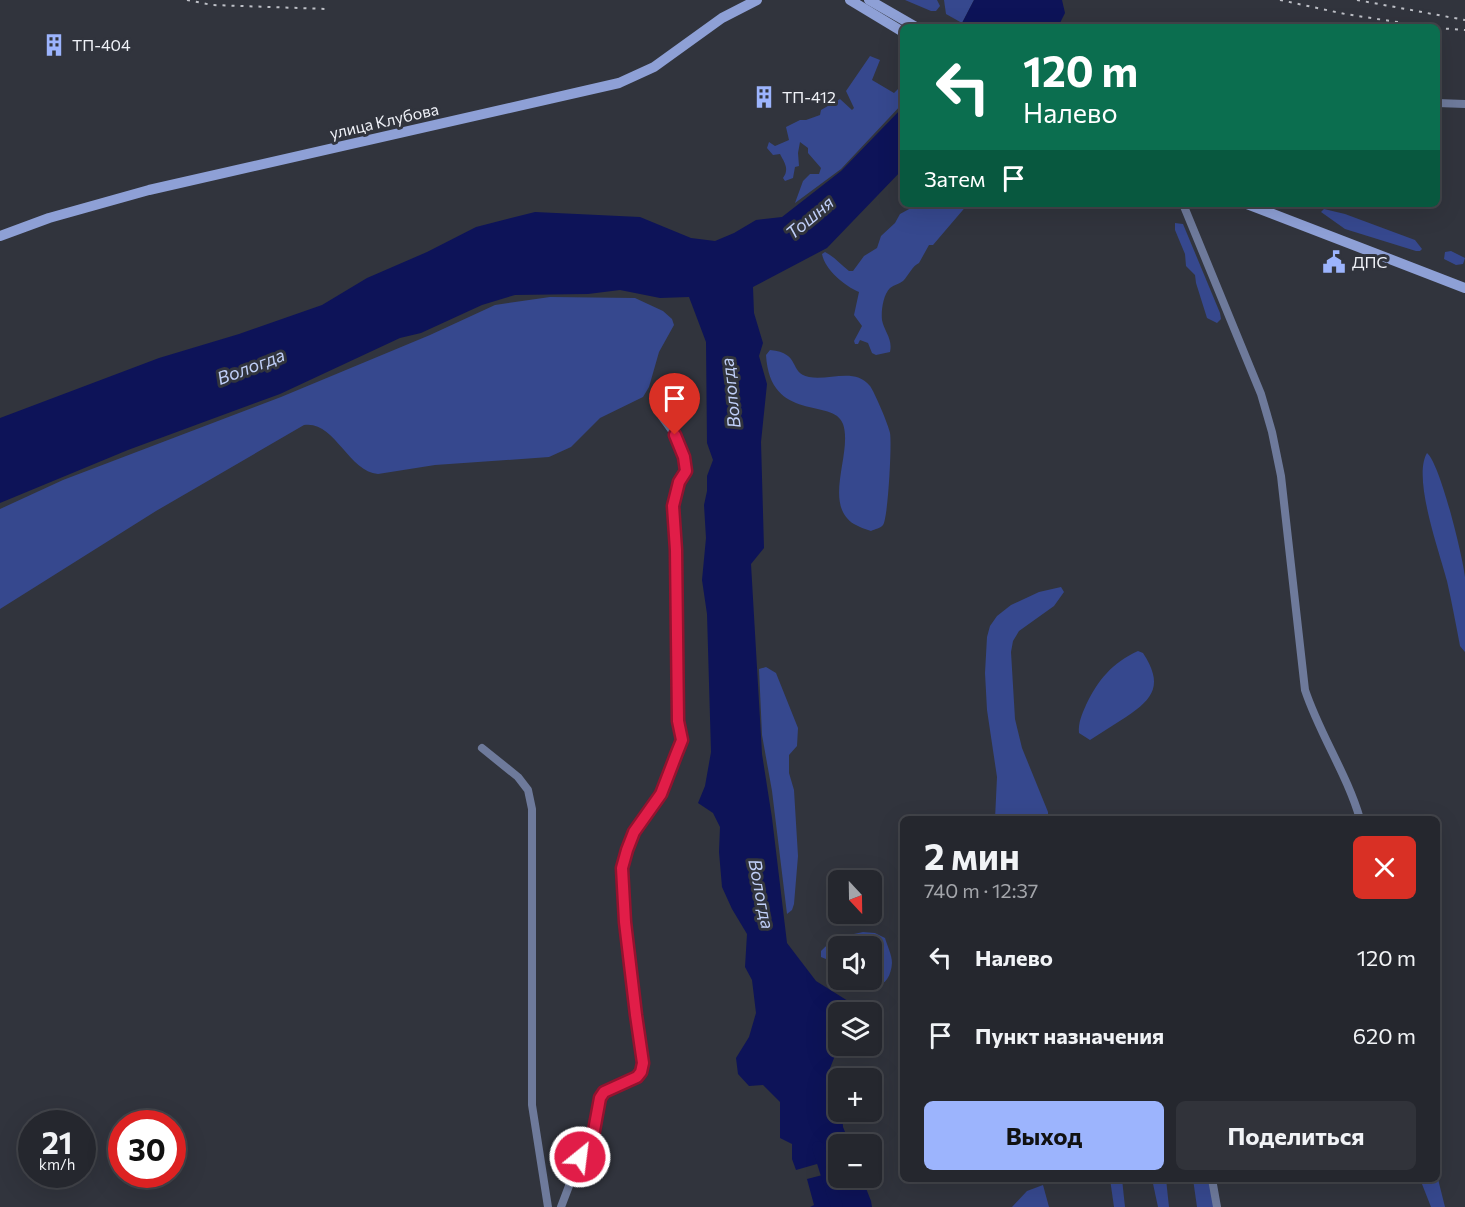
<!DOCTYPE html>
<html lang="ru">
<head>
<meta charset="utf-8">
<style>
  body { margin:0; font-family:Commissioner,sans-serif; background:#31333a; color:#f1f3f6; height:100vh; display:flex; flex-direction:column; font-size:22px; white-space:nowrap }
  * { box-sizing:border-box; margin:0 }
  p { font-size:20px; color:#a3a5aa }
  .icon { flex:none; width:33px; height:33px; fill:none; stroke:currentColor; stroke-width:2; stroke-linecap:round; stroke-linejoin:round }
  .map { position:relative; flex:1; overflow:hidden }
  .side { position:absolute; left:900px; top:816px; width:540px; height:366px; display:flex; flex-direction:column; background:#25272e; border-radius:9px; box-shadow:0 6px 24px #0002,0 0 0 2px #42444a }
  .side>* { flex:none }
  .top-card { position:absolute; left:900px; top:24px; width:540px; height:183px; border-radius:9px; box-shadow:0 6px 24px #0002,0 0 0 2px #42444a; background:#0b6e4f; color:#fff; overflow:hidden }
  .needle { width:39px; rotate:158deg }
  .controls { position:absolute; left:828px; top:870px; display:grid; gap:12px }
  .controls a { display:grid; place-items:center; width:54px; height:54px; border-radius:9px; background:#25272e; box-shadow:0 6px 24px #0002,0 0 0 2px #42444a; font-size:30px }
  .speed { position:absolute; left:18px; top:1110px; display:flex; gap:12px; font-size:30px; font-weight:700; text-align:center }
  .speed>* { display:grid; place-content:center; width:78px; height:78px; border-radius:50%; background:#25272e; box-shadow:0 6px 24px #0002,0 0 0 2px #42444a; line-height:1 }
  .speed small { font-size:15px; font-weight:400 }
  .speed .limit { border:9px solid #d22; background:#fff; color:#111 }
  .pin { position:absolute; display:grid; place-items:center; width:51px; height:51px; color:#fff; margin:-62px -26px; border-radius:50% 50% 50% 0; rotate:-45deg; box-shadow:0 0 6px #0007 }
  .pin .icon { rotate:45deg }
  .me { position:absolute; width:66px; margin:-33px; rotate:29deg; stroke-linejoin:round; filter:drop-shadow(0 0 4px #0008) }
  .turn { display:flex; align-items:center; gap:21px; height:126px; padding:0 24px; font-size:27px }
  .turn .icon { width:78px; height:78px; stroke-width:2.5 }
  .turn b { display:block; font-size:42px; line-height:51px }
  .then { display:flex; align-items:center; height:57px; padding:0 24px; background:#0003; gap:12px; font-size:22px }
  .round { display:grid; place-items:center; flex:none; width:63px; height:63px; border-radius:9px; background:#31333a }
  .headline { display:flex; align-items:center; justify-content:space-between; height:102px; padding:0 24px }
  h1 { font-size:36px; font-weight:700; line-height:45px }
  .button { display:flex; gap:12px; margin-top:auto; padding:12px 24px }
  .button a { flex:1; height:69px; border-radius:9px; background:#9cb4fd; color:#111; font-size:24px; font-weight:700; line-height:69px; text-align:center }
  .button a+a { background:#31333a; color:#f1f3f6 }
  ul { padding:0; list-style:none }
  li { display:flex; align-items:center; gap:18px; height:78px; padding:0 24px }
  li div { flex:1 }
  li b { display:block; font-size:22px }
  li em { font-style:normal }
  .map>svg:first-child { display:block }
  .green { fill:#36488e }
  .water { fill:#0d1358 }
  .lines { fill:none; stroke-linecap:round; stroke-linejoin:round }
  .river { stroke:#0d1358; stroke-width:12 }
  .street { stroke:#6e7a9b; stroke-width:8 }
  .secondary { stroke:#8ea0d6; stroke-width:10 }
  .rail { stroke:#bdbfc6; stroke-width:2; stroke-dasharray:3 6; stroke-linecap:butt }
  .route-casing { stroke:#92132f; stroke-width:15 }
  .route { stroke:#e11d48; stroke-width:10 }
  .labels { text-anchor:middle; stroke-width:6; stroke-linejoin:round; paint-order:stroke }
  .poi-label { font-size:16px; fill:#f0f2f8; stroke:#31343d; text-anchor:start }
  .street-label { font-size:16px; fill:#f0f2f8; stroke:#31343d }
  .water-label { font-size:18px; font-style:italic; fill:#c0cff8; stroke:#31343d }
</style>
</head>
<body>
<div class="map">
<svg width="1465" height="1207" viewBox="0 0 1465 1207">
  <rect width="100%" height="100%" fill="#31343d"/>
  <g class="green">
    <polygon points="905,0 937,0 940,6 936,11 931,11"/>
    <polygon points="944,0 974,0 962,23 946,14"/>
    <path d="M870 56 880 60 872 80 894 93 903 84V103L841 169 795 203 803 181 810 174H819L821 168 808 153V148L800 142 798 153 799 166 795 167 793 178 785 181 783 178C790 169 784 162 780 154L773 155 767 148 769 142 775 146 789 140 786 127 800 120H806L820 115 821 110 840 99 852 110 854 108 846 91Z"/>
    <path d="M913 204H968L933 245H929L919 263C912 266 909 275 903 281 899 284 894 285 890 288 883 295 881 311 882 320 884 331 893 339 890 352L876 355 872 353 868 343 860 340 858 344H855L854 341 862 326 854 315 859 292C845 286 825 270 822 254L825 252C835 257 841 265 849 271H853L864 256 877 248 881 236 895 223 900 214 911 208Z"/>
    <polygon points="1324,209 1345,214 1415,240 1422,249 1420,251 1416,251 1345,229 1321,212"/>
    <polygon points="1175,223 1183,224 1220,313 1221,319 1217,323 1207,318 1196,283 1195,275 1186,266 1185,254 1175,230"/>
    <polygon points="1451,251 1465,258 1463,264 1456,265 1444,259 1445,252"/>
    <path d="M550 297 635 298 663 311 672 319 674 325 659 352 649 387 643 397 600 418 571 447 549 457 435 465 378 474C348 471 334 420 304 425L156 511 0 609V509L63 480 281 397 430 335 495 305Z"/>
    <path d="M770 350C802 353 788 373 809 377 829 381 855 367 870 386 874 391 889 426 890 433 892 443 888 519 883 525 881 528 875 529 871 531 865 529 859 527 854 524 822 504 853 453 843 424 834 397 770 424 766 355Z"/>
    <path d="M1427 453C1440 463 1463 557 1465 577 1465 601 1465 627 1465 652L1460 646C1456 625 1452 603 1447 581 1440 553 1412 478 1427 453Z"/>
    <polygon points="1061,587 1064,592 1054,606 1019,631 1013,641 1011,652 1015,719 1022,748 1048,812 1048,819 995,819 997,777 987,710 985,673 987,637 990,626 997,616 1011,605 1039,592"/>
    <path d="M1138 651 1143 653C1163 684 1155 698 1126 717 1114 725 1102 732 1090 740L1079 733C1078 723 1082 714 1086 705 1098 680 1112 663 1138 651Z"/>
    <polygon points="766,667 776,673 798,728 797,746 789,755 789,773 794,790 798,856 794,904 792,910 787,914 772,791 762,735 759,669"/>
    <path d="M863 932 875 933 885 938C887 945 892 955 892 963 891 980 880 993 864 980H872V946H838V964L821 957V951C832 939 848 935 863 932Z"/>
    <polygon points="1437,1175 1445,1207 1431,1207 1420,1179 1437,1179"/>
    <polygon points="1110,1179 1122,1179 1125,1207 1114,1207"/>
    <polygon points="1152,1179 1166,1179 1169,1207 1158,1207"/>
    <polygon points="1193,1179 1210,1179 1214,1207 1197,1207"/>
    <polygon points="1043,1185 1049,1207 1012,1207 1027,1191"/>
  </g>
  <g class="water">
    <polygon points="974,0 1062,0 1065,13 1058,27 960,27"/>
    <polygon points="903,107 903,169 827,248 753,287 754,313 763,343 759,356 767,384 761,442 764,548 751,564 762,754 772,818 787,943 816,981 848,1001 842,1012 838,1012 838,1020 836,1025 836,1053 827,1076 838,1101 838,1112 842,1112 843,1127 850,1144 838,1144 838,1158 796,1170 792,1159 792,1144 780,1138 780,1102 763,1085 749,1086 738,1074 736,1058 749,1037 756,1013 752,980 745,967 747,934 732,909 722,887 719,852 720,827 713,813 698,803 705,786 711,752 707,614 702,580 706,538 704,505 707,491 707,476 713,460 707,443 706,342 689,297 660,298 620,290 588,294 515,295 482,305 421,333 400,338 280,394 128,450 0,503 0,418 159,358 239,334 322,305 367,278 427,252 476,227 535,212 640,217 691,238 715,241 734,233 756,220 782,217 841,171"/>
    <polygon points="838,1171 838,1178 862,1178 871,1201 872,1207 810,1207 814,1205 807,1179"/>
  </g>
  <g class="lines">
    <polyline class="river" points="818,1147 837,1207"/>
    <g class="street">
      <polyline points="1437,103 1465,104"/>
      <path d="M1183 204 1261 394 1272 432 1281 476 1305 690C1320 735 1347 774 1360 819"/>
      <polyline points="482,748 518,777 528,790 532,809 532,1105 548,1207"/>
      <polyline points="902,1156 903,1156"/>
      <polyline points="1212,1179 1217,1207"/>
      <polyline points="561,1207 580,1157 593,1136 600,1099 604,1092 637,1077 641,1072 643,1063 636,1015 625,922 622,869 626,850 634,832 661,794 676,755 682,740 678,721 676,550 673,506 679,481 686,471 684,457 675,435 662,417"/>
    </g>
    <g class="secondary">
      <polyline points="850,0 903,32"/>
      <polyline points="869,0 916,27"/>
      <polyline points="1247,204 1465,288"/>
      <polyline points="0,236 49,218 149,190 619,83 654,67 722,18 757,0"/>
    </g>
    <g class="rail">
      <polyline points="187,0 212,5 327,9"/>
      <polyline points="1280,0 1345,14 1430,27"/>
      <polyline points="1357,0 1465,20"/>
      <polyline points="1437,28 1465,30"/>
    </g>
  </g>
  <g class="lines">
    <g class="route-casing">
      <polyline id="route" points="580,1157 593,1136 600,1098 604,1092 637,1077 641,1072 643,1063 636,1015 625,922 622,868 627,850 634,832 661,794 676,755 682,740 678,721 676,550 673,506 679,482 686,471 684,457 675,435"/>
    </g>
    <use href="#route" class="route"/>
  </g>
  <defs>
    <g id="building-bare" transform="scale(1.8)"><path d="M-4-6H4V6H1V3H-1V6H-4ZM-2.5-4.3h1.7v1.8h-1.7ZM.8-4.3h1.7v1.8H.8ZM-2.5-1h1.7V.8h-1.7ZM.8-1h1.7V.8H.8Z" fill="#9cb4fd" stroke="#31343d" stroke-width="2.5" paint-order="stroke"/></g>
    <g id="civic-bare" transform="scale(1.8)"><path d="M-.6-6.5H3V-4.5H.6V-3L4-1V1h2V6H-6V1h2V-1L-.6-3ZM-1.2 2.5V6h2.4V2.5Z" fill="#9cb4fd" stroke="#31343d" stroke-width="2.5" paint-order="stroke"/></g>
  </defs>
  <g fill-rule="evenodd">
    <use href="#building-bare" x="54" y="45"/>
    <use href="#building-bare" x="764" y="97"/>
    <use href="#civic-bare" x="1334" y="262"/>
  </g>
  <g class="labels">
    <g class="poi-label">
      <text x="72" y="51">ТП-404</text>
      <text x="782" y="103">ТП-412</text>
      <text x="1352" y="268">ДПС</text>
    </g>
    <g class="street-label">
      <text transform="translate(384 121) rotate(-13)" y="6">улица Клубова</text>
    </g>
    <g class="water-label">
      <text transform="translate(810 218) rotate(-40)" y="6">Тошня</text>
      <text transform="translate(251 367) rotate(-21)" y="6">Вологда</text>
      <text transform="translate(731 393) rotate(-96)" y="6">Вологда</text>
      <text transform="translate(761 894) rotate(79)" y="6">Вологда</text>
    </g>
  </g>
</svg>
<div class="controls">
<a><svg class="needle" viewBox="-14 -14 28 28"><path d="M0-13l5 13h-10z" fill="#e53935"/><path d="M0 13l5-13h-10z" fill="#a3a5aa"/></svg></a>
<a><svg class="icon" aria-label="sound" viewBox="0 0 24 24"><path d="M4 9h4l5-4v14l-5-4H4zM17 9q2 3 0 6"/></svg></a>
<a><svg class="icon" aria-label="layers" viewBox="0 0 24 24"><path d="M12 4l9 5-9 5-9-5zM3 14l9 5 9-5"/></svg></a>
<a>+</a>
<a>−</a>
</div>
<div class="speed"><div>21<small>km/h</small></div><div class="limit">30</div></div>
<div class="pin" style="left:675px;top:435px;background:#d93025"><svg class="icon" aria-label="arrive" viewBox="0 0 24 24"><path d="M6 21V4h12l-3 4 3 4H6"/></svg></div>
<svg class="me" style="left:580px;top:1157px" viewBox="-20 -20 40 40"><circle r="17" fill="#e11d48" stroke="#fff" stroke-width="3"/><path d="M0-11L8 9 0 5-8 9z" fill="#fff"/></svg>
<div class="top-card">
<div class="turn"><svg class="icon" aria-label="left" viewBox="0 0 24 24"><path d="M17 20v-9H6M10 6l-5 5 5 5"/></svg><div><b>120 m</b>Налево</div></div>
<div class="then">Затем<svg class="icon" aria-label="arrive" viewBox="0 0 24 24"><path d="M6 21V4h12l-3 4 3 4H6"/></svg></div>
</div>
<section class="side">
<div class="headline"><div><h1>2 мин</h1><p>740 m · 12:37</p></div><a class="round" style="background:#d93025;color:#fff"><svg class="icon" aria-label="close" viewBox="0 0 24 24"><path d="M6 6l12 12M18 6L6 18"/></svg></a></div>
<ul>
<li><svg class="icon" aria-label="left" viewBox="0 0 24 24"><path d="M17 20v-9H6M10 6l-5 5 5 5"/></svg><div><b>Налево</b></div><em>120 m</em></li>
<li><svg class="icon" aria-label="arrive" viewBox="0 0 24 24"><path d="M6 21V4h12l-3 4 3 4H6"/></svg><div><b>Пункт назначения</b></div><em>620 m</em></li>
</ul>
<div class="button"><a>Выход</a><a>Поделиться</a></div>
</section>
</div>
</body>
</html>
